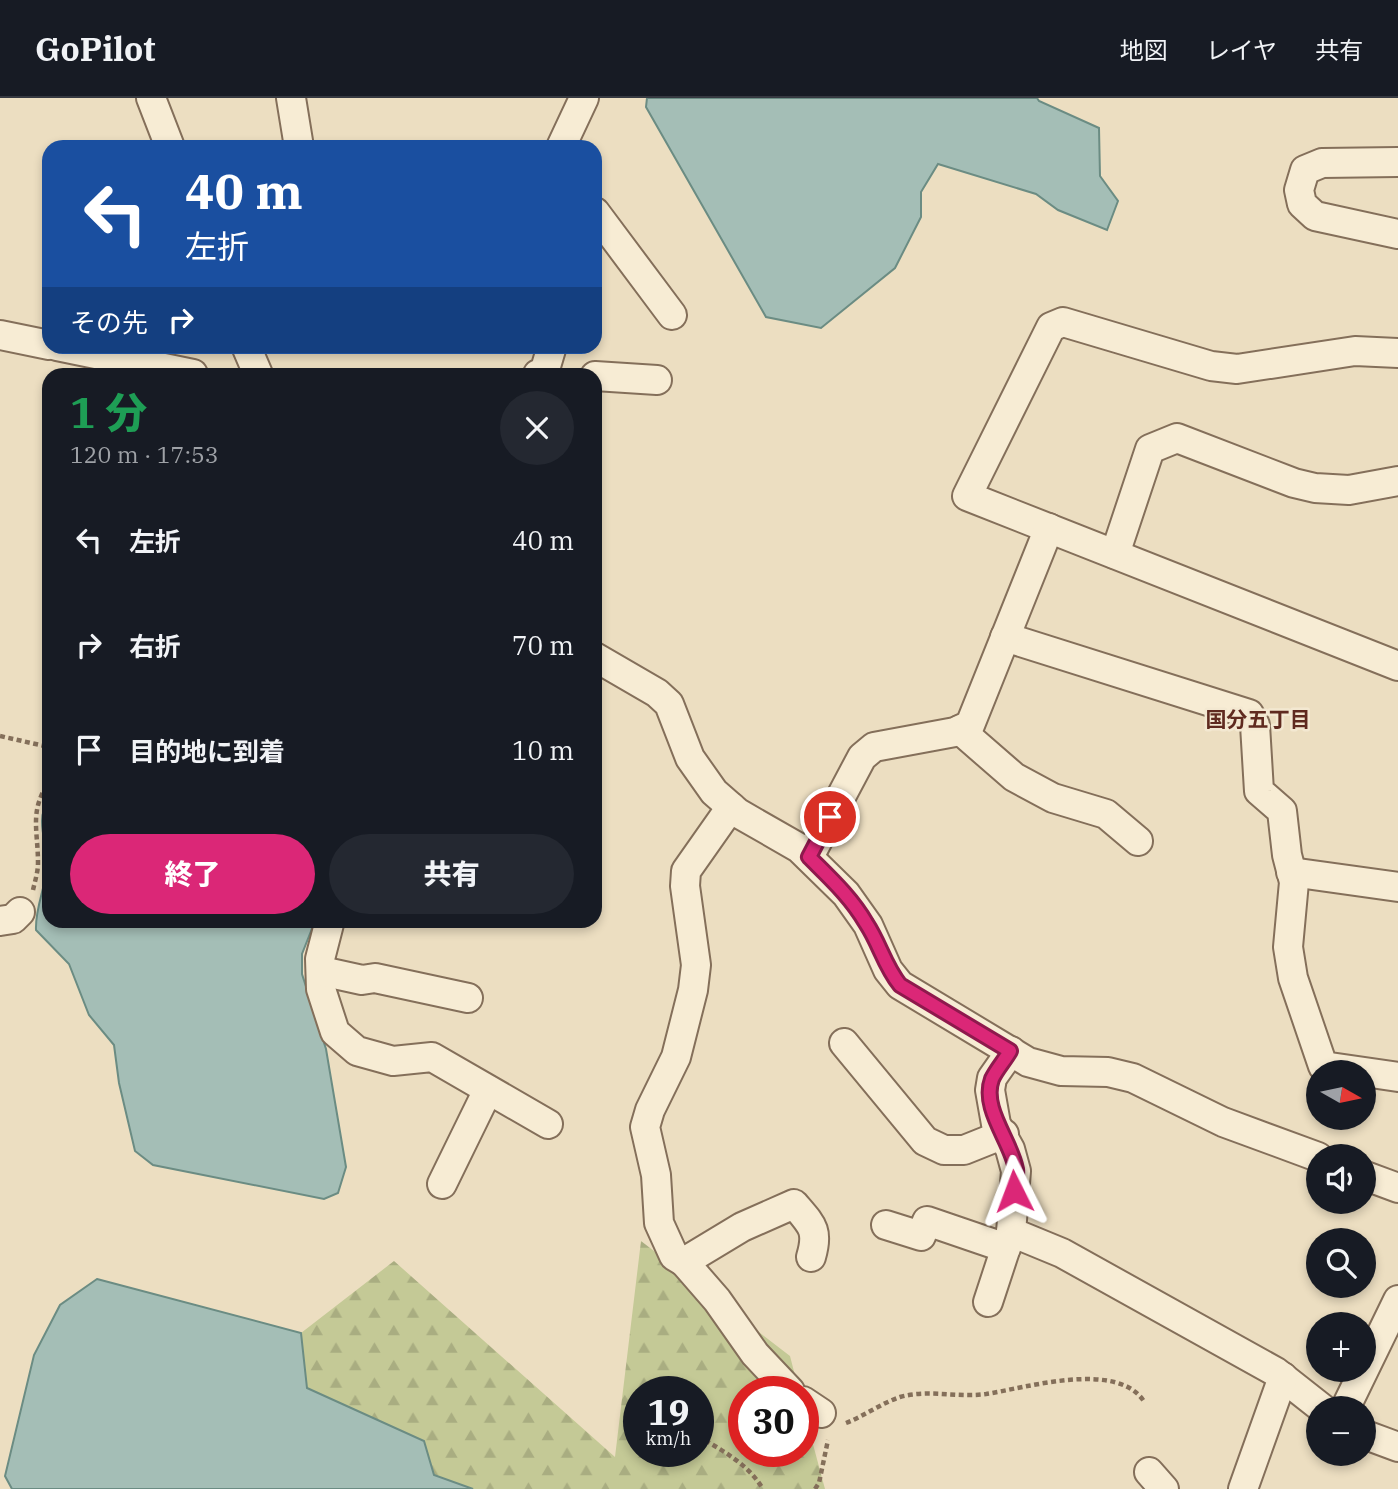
<!DOCTYPE html>
<html lang="ja">
<head>
<meta charset="utf-8">
<style>
  body { margin:0; font-family:"IBM Plex Serif","Noto Sans JP",serif; background:#242831; color:#f1f3f6; height:100vh; display:flex; flex-direction:column; font-size:26px; white-space:nowrap }
  * { box-sizing:border-box; margin:0 }
  p { font-size:23px; color:#9ea1a6 }
  .icon { flex:none; width:38px; height:38px; fill:none; stroke:currentColor; stroke-width:2; stroke-linecap:round; stroke-linejoin:round }
  .map { position:relative; flex:1; overflow:hidden }
  .panel { position:absolute; left:42px; top:270px; width:560px; height:560px; display:flex; flex-direction:column; background:#171b24; border-radius:21px; box-shadow:0 4px 10px #0003 }
  .panel>* { flex:none }
  .top-card { position:absolute; left:42px; top:42px; width:560px; height:214px; border-radius:21px; box-shadow:0 4px 10px #0003; background:#1a4fa0; color:#fff; overflow:hidden }
  .needle { width:46px; rotate:99deg }
  .fabs { position:absolute; left:1306px; top:962px; display:grid; gap:14px }
  .fabs a { display:grid; place-items:center; width:70px; height:70px; border-radius:50%; background:#171b24; box-shadow:0 4px 10px #0003; font-size:35px }
  .speed { position:absolute; left:623px; top:1278px; display:flex; gap:14px; font-size:35px; font-weight:700; text-align:center }
  .speed>* { display:grid; place-content:center; width:91px; height:91px; border-radius:50%; background:#171b24; box-shadow:0 4px 10px #0003; line-height:1 }
  .speed small { font-size:18px; font-weight:400 }
  .speed .limit { border:10px solid #d22; background:#fff; color:#111 }
  .pin { position:absolute; display:grid; place-items:center; width:60px; height:60px; color:#fff; margin:-30px; border:4px solid #fff; border-radius:50%; box-shadow:0 2px 7px #0007 }
  .me { position:absolute; width:77px; margin:-38px; rotate:357deg; stroke-linejoin:round; filter:drop-shadow(0 0 5px #0008) }
  .turn { display:flex; align-items:center; gap:24px; height:147px; padding:0 28px; font-size:32px }
  .turn .icon { width:91px; height:91px; stroke-width:2.5 }
  .turn b { display:block; font-size:49px; line-height:60px }
  .then { display:flex; align-items:center; height:66px; padding:0 28px; background:#0003; gap:14px; font-size:26px }
  .round { display:grid; place-items:center; flex:none; width:74px; height:74px; border-radius:37px; background:#242831 }
  .head { display:flex; align-items:center; justify-content:space-between; height:119px; padding:0 28px }
  h1 { font-size:42px; font-weight:800; line-height:52px; color:#1e9e55 }
  .button { display:flex; gap:14px; margin-top:auto; padding:14px 28px }
  .button a { flex:1; height:80px; border-radius:42px; background:#db2777; color:#fff; font-size:28px; font-weight:800; line-height:80px; text-align:center }
  .button a+a { background:#242831; color:#f1f3f6 }
  ul { padding:0; list-style:none }
  li { display:flex; align-items:center; gap:21px; height:105px; padding:0 28px }
  li div { flex:1 }
  li b { display:block; font-size:26px }
  li em { font-style:normal }
  header { display:flex; align-items:center; gap:42px; box-sizing:border-box; height:98px; padding:0 35px; background:#171b24; border-bottom:2px solid #363941 }
  header strong { font-size:33px }
  nav { display:flex; gap:38px; margin-inline-start:auto; font-size:24px }
  .map>svg:first-child { display:block }
  .forest { fill:url(#forest-firs); fill-rule:evenodd }
  .water { fill:#a4beb6; stroke:#6b8c83; stroke-width:2 }
  .lines { fill:none; stroke-linecap:round; stroke-linejoin:round }
  .minor-casing { stroke:#846f5a; stroke-width:32 }
  .path { stroke:#846f5a; stroke-width:4.5; stroke-dasharray:5 3.5; stroke-linecap:butt }
  .minor { stroke:#f7ecd4; stroke-width:28 }
  .route-casing { stroke:#8e194d; stroke-width:18 }
  .route { stroke:#db2777; stroke-width:12 }
  .labels { text-anchor:middle; stroke-width:5; stroke-linejoin:round; paint-order:stroke }
  .neighbourhood-label { font-size:21px; font-weight:bold; fill:#5f2a1f; stroke:#f3e8d1 }
</style>
</head>
<body>
<header>
<strong>GoPilot</strong>
<nav><a>地図</a><a>レイヤ</a><a>共有</a></nav>
</header>
<div class="map">
<svg width="1398" height="1391" viewBox="0 0 1398 1391">
  <defs>
    <pattern id="forest-firs" width="22" height="20" patternUnits="userSpaceOnUse" patternTransform="scale(1.75)"><rect width="22" height="20" fill="#c4c996"/><path d="M5 1l3.5 6h-7zM16 11l3.5 6h-7z" fill="#a9ad81"/></pattern>
  </defs>
  <rect width="100%" height="100%" fill="#ecdec1"/>
  <path class="forest" d="M641 1143 790 1258 799 1293H744V1353H803V1309L825 1391H473L434 1377 423 1343 307 1290 301 1235 394 1163 615 1359ZM639 1293H698V1353H639Z"/>
  <g class="water">
    <polygon points="647,0 1037,0 1039,3 1099,30 1100,78 1118,103 1107,132 1058,112 1036,96 938,66 921,94 921,119 895,170 821,230 766,219 646,9"/>
    <path d="M49 703V822L315 823 302 856V876L326 951 346 1069 338 1095 324 1101 153 1067 135 1053 119 985 114 947 89 917 69 866 36 832C35 809 46 789 47 767 48 747 34 720 49 703Z"/>
    <polygon points="97,1181 301,1235 307,1290 424,1343 434,1377 473,1391 12,1391 5,1378 34,1257 60,1207"/>
  </g>
  <g class="lines">
    <g class="minor-casing">
      <g id="minor">
        <polyline points="151,0 170,49"/>
        <polyline points="291,0 299,49"/>
        <polyline points="561,49 584,0"/>
        <polyline points="1398,64 1322,65 1305,72 1299,92 1302,106 1315,118 1398,136"/>
        <polyline points="595,114 672,217"/>
        <polyline points="0,237 49,247"/>
        <polyline points="57,248 193,276"/>
        <polyline points="246,248 258,276"/>
        <polyline points="1398,255 1355,253 1237,271 1211,268 1063,224 1051,229 967,398 1398,568"/>
        <polyline points="538,276 544,275 552,248"/>
        <polyline points="595,278 657,282"/>
        <polyline points="1115,456 1150,351 1177,340 1294,385 1315,390 1349,392 1398,383"/>
        <polyline points="1005,539 1249,616 1255,627 1259,693 1282,713 1287,757 1294,784 1288,849 1293,880 1323,968 1398,979"/>
        <polyline points="595,559 657,595 669,606 690,660 714,694 738,715 799,750 846,796 868,827 888,872 900,887 1028,964 1061,973 1108,974 1133,980 1223,1024 1318,1059"/>
        <polyline points="960,632 1014,679 1053,700 1106,716 1138,743"/>
        <path d="M731 709 686 773 685 788 696 867 693 892 676 959 650 1012 645 1029 656 1077 659 1125 674 1158 684 1164 742 1129 794 1106C812 1127 819 1132 811 1159"/>
        <polyline points="809,759 862,659 874,649 955,634 970,627 1049,430"/>
        <polyline points="1291,774 1398,789"/>
        <polyline points="330,822 320,861 321,891 335,934 357,953 393,963 432,959 548,1026"/>
        <polyline points="0,823 13,821 20,814"/>
        <polyline points="321,873 362,882 375,880 468,900"/>
        <polyline points="844,945 925,1043 944,1052 964,1052 1004,1036"/>
        <polyline points="1363,1077 1398,1090"/>
        <polyline points="442,1086 488,992"/>
        <polyline points="886,1127 921,1138 927,1123 1006,1150"/>
        <polyline points="1011,1134 1062,1155 1276,1274 1323,1311"/>
        <polyline points="684,1164 717,1202 755,1256 790,1293"/>
        <polyline points="988,1204 1011,1134 1016,1073 1010,1051 996,1026 990,992 992,980 1011,953"/>
        <polyline points="803,1303 821,1315"/>
        <polyline points="1345,1311 1398,1202"/>
        <polyline points="1363,1336 1398,1349"/>
        <polyline points="1149,1374 1164,1391"/>
        <polyline points="1243,1391 1283,1279"/>
      </g>
    </g>
    <g class="path">
      <polyline points="0,638 49,649"/>
      <path d="M33 792C35 783 38 774 38 765 38 732 29 713 49 684"/>
      <path d="M846 1325C864 1318 882 1305 900 1299 929 1291 957 1300 986 1296 1026 1290 1119 1261 1145 1305"/>
      <path d="M698 1338C723 1353 748 1366 763 1391"/>
      <polyline points="815,1391 819,1385 828,1342"/>
    </g>
    <use href="#minor" class="minor"/>
  </g>
  <g class="lines">
    <g class="route-casing">
      <path id="route" d="M830 719 809 759C830 780 851 799 866 825 880 846 884 867 900 887L1010 953C1005 962 996 972 992 981 981 1010 1011 1043 1016 1071 1017 1078 1015 1086 1014 1093"/>
    </g>
    <use href="#route" class="route"/>
  </g>
  <g class="labels">
    <g class="neighbourhood-label">
      <text x="1258" y="629">国分五丁目</text>
    </g>
  </g>
</svg>
<div class="fabs">
<a><svg class="needle" viewBox="-14 -14 28 28"><path d="M0-13l5 13h-10z" fill="#e53935"/><path d="M0 13l5-13h-10z" fill="#9ea1a6"/></svg></a>
<a><svg class="icon" aria-label="sound" viewBox="0 0 24 24"><path d="M4 9h4l5-4v14l-5-4H4zM17 9q2 3 0 6"/></svg></a>
<a><svg class="icon" aria-label="search" viewBox="0 0 24 24"><circle cx="10" cy="10" r="6"/><path d="M15 15l6 6"/></svg></a>
<a>+</a>
<a>−</a>
</div>
<div class="speed"><div>19<small>km/h</small></div><div class="limit">30</div></div>
<div class="pin" style="left:830px;top:719px;background:#d93025"><svg class="icon" aria-label="arrive" viewBox="0 0 24 24"><path d="M6 21V4h12l-3 4 3 4H6"/></svg></div>
<svg class="me" style="left:1014px;top:1093px" viewBox="-20 -20 40 40"><path d="M0-17L14 15 0 8-14 15z" fill="#db2777" stroke="#fff" stroke-width="4"/></svg>
<div class="top-card">
<div class="turn"><svg class="icon" aria-label="left" viewBox="0 0 24 24"><path d="M17 20v-9H6M10 6l-5 5 5 5"/></svg><div><b>40 m</b>左折</div></div>
<div class="then">その先<svg class="icon" aria-label="right" viewBox="0 0 24 24"><path d="M7 20v-9h11M14 6l5 5-5 5"/></svg></div>
</div>
<section class="panel">
<div class="head"><div><h1>1 分</h1><p>120 m · 17:53</p></div><a class="round"><svg class="icon" aria-label="close" viewBox="0 0 24 24"><path d="M6 6l12 12M18 6L6 18"/></svg></a></div>
<ul>
<li><svg class="icon" aria-label="left" viewBox="0 0 24 24"><path d="M17 20v-9H6M10 6l-5 5 5 5"/></svg><div><b>左折</b></div><em>40 m</em></li>
<li><svg class="icon" aria-label="right" viewBox="0 0 24 24"><path d="M7 20v-9h11M14 6l5 5-5 5"/></svg><div><b>右折</b></div><em>70 m</em></li>
<li><svg class="icon" aria-label="arrive" viewBox="0 0 24 24"><path d="M6 21V4h12l-3 4 3 4H6"/></svg><div><b>目的地に到着</b></div><em>10 m</em></li>
</ul>
<div class="button"><a>終了</a><a>共有</a></div>
</section>
</div>
</body>
</html>
